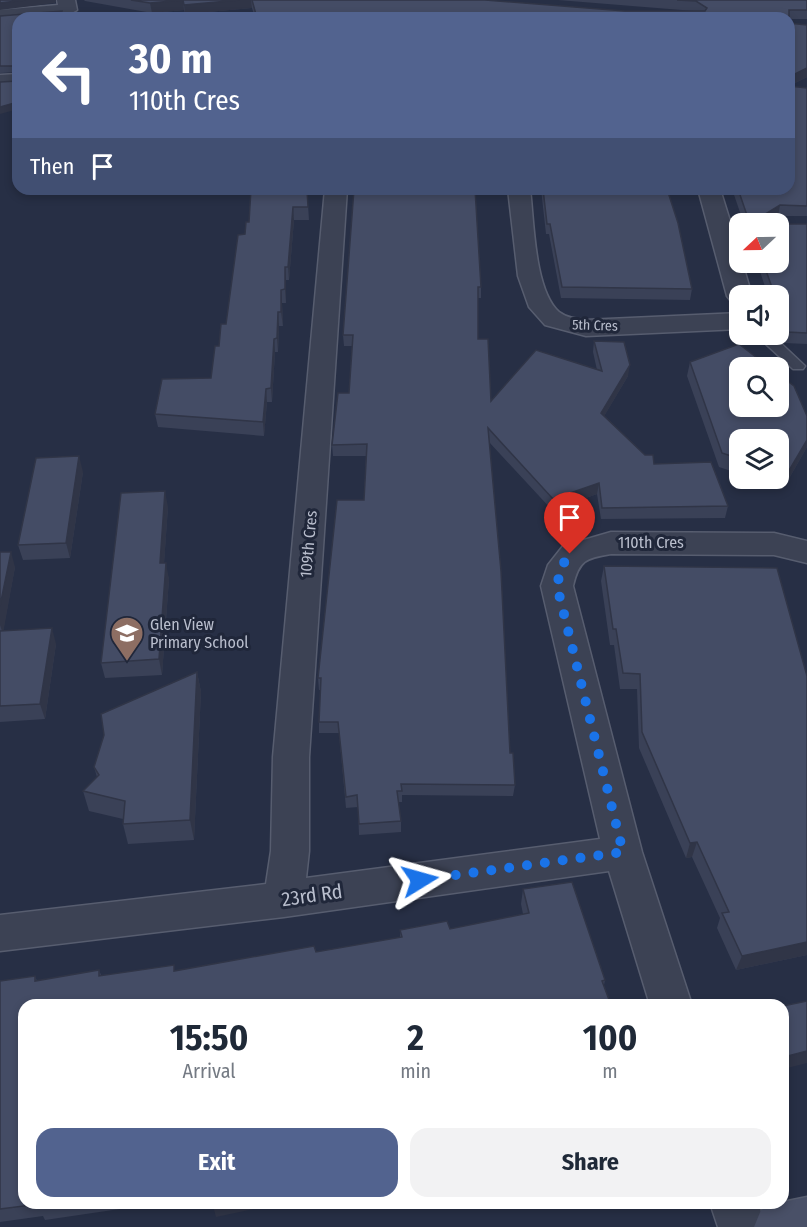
<!DOCTYPE html>
<html lang="en">
<head>
<meta charset="utf-8">
<style>
  body { margin:0; font-family:"Fira Sans Condensed",sans-serif; background:#f2f2f3; color:#1f2937; height:100vh; display:flex; flex-direction:column; font-size:22px; white-space:nowrap }
  * { box-sizing:border-box; margin:0 }
  p { font-size:20px; color:#747a83 }
  .icon { flex:none; width:33px; height:33px; fill:none; stroke:currentColor; stroke-width:2; stroke-linecap:round; stroke-linejoin:round }
  .map { position:relative; flex:1; overflow:hidden }
  .panel { position:absolute; left:18px; top:999px; width:771px; height:210px; display:flex; flex-direction:column; background:#fff; border-radius:18px; box-shadow:0 3px 9px #0003 }
  .panel>* { flex:none }
  .guide { position:absolute; left:12px; top:12px; width:783px; height:183px; border-radius:18px; box-shadow:0 3px 9px #0003; background:#52638f; color:#fff; overflow:hidden }
  .needle { width:39px; rotate:248deg }
  .fabs { position:absolute; left:729px; top:213px; display:grid; gap:12px }
  .fabs a { display:grid; place-items:center; width:60px; height:60px; border-radius:12px; background:#fff; box-shadow:0 3px 9px #0003; font-size:30px }
  .pin { position:absolute; display:grid; place-items:center; width:51px; height:51px; color:#fff; margin:-62px -26px; border-radius:50% 50% 50% 0; rotate:-45deg; box-shadow:0 0 6px #0007 }
  .pin .icon { rotate:45deg }
  .me { position:absolute; width:66px; margin:-33px; rotate:82deg; stroke-linejoin:round; filter:drop-shadow(0 0 4px #0008) }
  .turn { display:flex; align-items:center; gap:21px; height:126px; padding:0 18px; font-size:27px }
  .turn .icon { width:78px; height:78px; stroke-width:2.5 }
  .turn b { display:block; font-size:42px; line-height:51px }
  .then { display:flex; align-items:center; height:57px; padding:0 18px; background:#0003; gap:12px; font-size:22px }
  .eta { display:flex; justify-content:space-evenly; align-items:center; height:102px; text-align:center }
  .eta b { font-size:36px; font-weight:700; line-height:42px }
  .action { display:flex; gap:12px; margin-top:auto; padding:12px 18px }
  .action a { flex:1; height:69px; border-radius:18px; background:#52638f; color:#fff; font-size:24px; font-weight:700; line-height:69px; text-align:center }
  .action a+a { background:#f2f2f3; color:#1f2937 }
  .map>svg:first-child { display:block }
  .lines { fill:none; stroke-linecap:round; stroke-linejoin:round }
  .lane-casing { stroke:#575d6f; stroke-width:3 }
  .street-casing { stroke:#575d6f; stroke-width:3 }
  .secondary-casing { stroke:#575d6f; stroke-width:3 }
  .lane { fill:#3c4254; fill-rule:evenodd }
  .street { fill:#3c4254; fill-rule:evenodd }
  .secondary { fill:#495067; fill-rule:evenodd }
  .wall { fill:#3a4157 }
  .shaded-wall { fill:#303547 }
  .building { fill:#444c65; stroke:#303547; stroke-width:1.5 }
  .route { stroke:#1a73e8; stroke-width:10; stroke-dasharray:0 18 }
  .labels { text-anchor:middle; stroke-width:6; stroke-linejoin:round; paint-order:stroke }
  .far-street-label { font-size:14px; fill:#b9becd; stroke:#20273a }
  .street-label { font-size:16px; fill:#b9becd; stroke:#20273a }
  .poi-label { font-size:16px; fill:#b9becd; stroke:#20273a; text-anchor:start }
  .near-street-label { font-size:20px; fill:#b9becd; stroke:#20273a }
</style>
</head>
<body>
<div class="map">
<svg width="807" height="1227" viewBox="0 0 807 1227">
  <rect width="100%" height="100%" fill="#272f45"/>
  <g class="lines">
    <g class="lane-casing">
      <polygon id="lane" points="755,334 771,334 805,366 803,369 793,369"/>
    </g>
    <g class="street-casing">
      <g id="street">
        <polygon points="57,0 75,0 77,10 68,15 0,20 0,10 58,5"/>
        <polygon points="18,74 18,86 0,87 0,75"/>
        <path d="M325 189H347L309 757V851L306 878 600 839 541 586 548 565 563 546 611 532 774 533 807 541V563L774 555 611 554C586 558 579 560 573 586L642 852 692 1005H650L609 871 284 917 0 951V915L266 884 271 851 273 757Z"/>
        <path d="M508 189H530C534 220 534 290 559 312 567 318 577 319 586 320L740 313V329L586 336 545 325 529 307 518 276Z"/>
        <polygon points="698,189 720,189 740,253 740,262 742,262 752,296 740,296 740,303 731,301 727,296"/>
        <polygon points="710,1203 758,1203 766,1227 718,1227"/>
      </g>
    </g>
    <g class="secondary-casing">
      <polygon id="secondary" points="807,1197 807,1227 754,1227 761,1210 778,1203"/>
    </g>
    <use href="#lane" class="lane"/>
    <use href="#street" class="street"/>
    <use href="#secondary" class="secondary"/>
  </g>
  <g class="wall">
    <polygon points="84,0 485,0 625,11 694,11 558,0 807,0 807,19 789,19 789,23 807,25 807,77 789,86 789,18 255,18 252,8 185,14 184,10 152,13 85,1"/>
    <polygon points="62,11 63,18 18,18 18,72 0,73 0,16"/>
    <polygon points="807,88 807,216 778,216 780,224 807,224 807,344 784,343 778,326 778,296 768,296 757,262 778,262 778,224 744,224 732,189 789,189"/>
    <polygon points="307,189 309,220 294,220 289,280 286,280 286,303 282,303 283,326 279,326 278,352 275,352 272,402 267,402 264,436 158,427 155,414 211,378 219,346 226,324 245,234 249,222"/>
    <polygon points="354,189 481,287 481,298 478,298 478,339 491,401 597,370 593,352 594,341 628,376 604,416 654,464 728,506 725,518 601,519 597,494 552,510 489,442 510,753 515,785 513,796 402,795 402,802 398,802 401,821 401,832 359,835 358,807 346,808 339,733 319,733 319,722 321,690 319,690 318,678 364,500 366,456 333,456 332,445 349,393 352,346 344,346 343,335"/>
    <polygon points="541,189 667,189 692,289 690,300 561,298 549,234 546,234"/>
    <polygon points="690,362 807,416 807,447 783,489 753,478 778,478 778,440 740,440 740,474 719,467 687,376"/>
    <polygon points="83,472 70,558 23,560 18,545"/>
    <polygon points="168,507 164,563 169,579 162,675 105,678 101,663"/>
    <polygon points="0,552 15,567 3,631 56,644 45,719 0,722"/>
    <polygon points="604,566 807,676 807,955 736,970 717,928 720,918 692,857 686,858 639,748 637,689 620,689 614,645 610,645 601,581"/>
    <polygon points="197,672 201,692 194,840 128,844 123,824 123,819 89,811 83,791 97,777 94,767"/>
    <polygon points="523,889 605,980 604,985 24,1005 24,1203 152,1203 140,1206 45,1220 43,1216 0,1222 0,981 35,976 37,981 99,970 101,975 176,971 316,952 400,938 400,930 450,929 523,914 521,904"/>
  </g>
  <g class="shaded-wall">
    <polygon points="25,0 56,0 55,3 0,10 0,3"/>
    <polygon points="183,0 184,10 152,13 150,3"/>
    <polygon points="239,0 251,0 252,8 185,14 184,5"/>
    <polygon points="807,68 807,77 789,86 789,77"/>
    <polygon points="18,102 18,109 0,114 0,107"/>
    <polygon points="780,205 778,216 767,213"/>
    <polygon points="293,207 294,220 289,280 288,267"/>
    <polygon points="285,267 286,280 286,303 285,289"/>
    <polygon points="281,290 282,303 283,326 281,312"/>
    <polygon points="278,312 279,326 278,352 277,338"/>
    <polygon points="274,339 275,352 272,402 271,388"/>
    <polygon points="630,365 628,376 599,425 601,413"/>
    <polygon points="266,389 267,402 264,436 263,422"/>
    <polygon points="807,440 807,447 783,489 787,474"/>
    <polygon points="79,456 83,472 70,558 66,543"/>
    <polygon points="599,483 597,494 552,510 553,499"/>
    <polygon points="165,491 168,507 163,579 160,563"/>
    <polygon points="11,552 15,567 3,634 0,625 0,606"/>
    <polygon points="166,563 169,579 162,675 159,659"/>
    <polygon points="52,628 56,644 45,719 40,704"/>
    <polygon points="197,672 201,692 194,840 190,820"/>
    <polygon points="697,842 692,857 686,858 690,843"/>
    <polygon points="807,942 807,955 736,970 742,956"/>
    <polygon points="807,1051 807,1063 783,1069 784,1057"/>
    <polygon points="139,1203 152,1203 140,1206"/>
    <polygon points="225,1203 282,1203 216,1217 213,1206"/>
  </g>
  <g class="building">
    <polygon points="0,0 25,0 0,3"/>
    <polygon points="131,0 239,0 184,5 183,0 150,3"/>
    <polygon points="252,0 485,0 625,11 705,11 707,8 696,1 677,0 807,0 807,10 789,10 789,23 807,25 807,68 789,77 789,18 309,18 306,16 306,18 257,18"/>
    <polygon points="62,11 60,18 18,18 18,66 0,66 0,16"/>
    <polygon points="18,81 18,102 0,107 0,82"/>
    <polygon points="789,86 807,88 807,206 780,205 767,213 778,216 780,224 807,224 807,333 787,332 778,307 778,296 775,296 763,262 778,262 778,224 750,224 738,189 789,189"/>
    <polygon points="251,189 307,189 308,207 293,207 288,267 285,267 285,289 281,290 281,312 278,312 277,338 274,339 271,388 266,389 263,422 155,414 162,379 211,378 215,346 219,346 221,324 226,324 238,235 245,234 246,222 249,222"/>
    <polygon points="354,189 475,189 481,287 478,287 478,339 488,339 491,401 536,350 602,371 594,341 624,342 630,365 601,413 645,455 653,455 654,464 711,462 728,506 602,508 599,483 553,499 488,428 501,571 510,753 513,753 515,785 401,784 402,791 397,791 401,821 359,824 357,795 346,797 338,722 319,722 321,678 318,678 337,500 364,500 367,444 332,445 338,393 349,393 353,335 343,335"/>
    <polygon points="543,189 667,189 678,223 692,289 562,287 550,224 547,224"/>
    <polygon points="739,344 770,368 740,368 740,406 778,406 778,374 794,386 807,416 807,440 787,474 778,472 778,440 740,440 740,459 722,453 690,362"/>
    <polygon points="79,456 66,543 18,545 36,458"/>
    <polygon points="165,491 160,563 166,563 159,659 101,663 121,493"/>
    <polygon points="0,552 11,552 0,606"/>
    <polygon points="604,566 777,568 807,676 807,942 742,956 722,913 729,912 697,842 690,843 642,732 640,674 623,673 616,629 613,629"/>
    <polygon points="52,628 40,704 0,706 0,631"/>
    <polygon points="197,672 190,820 123,824 125,801 83,791 99,775 94,767 104,735 101,714"/>
    <polygon points="572,882 605,980 602,981 611,1005 24,1005 24,1203 76,1203 39,1208 39,1204 0,1209 0,981 35,976 35,981 99,970 99,976 174,965 174,971 314,946 316,952 402,937 400,930 447,921 450,929 529,913 523,889"/>
    <polygon points="807,1001 807,1051 784,1057 783,1006"/>
    <polygon points="213,1203 225,1203 213,1206"/>
  </g>
  <g class="lines">
    <polyline class="route" points="420,880 623,852 557,586 561,567 570,554"/>
  </g>
  <defs>
    <g id="school-pin" transform="scale(1.725)"><path d="M0 17L-7.5 6A9.5 9.5 0 1 1 7.5 6Z" fill="#8d6e63" stroke="#20273a"/><path d="M0-5L7-2L0 1L-7-2ZM-4 1L0 2.5L4 1V4Q0 6-4 4Z" fill="#fff"/></g>
  </defs>
  <g fill-rule="evenodd">
    <use href="#school-pin" x="127" y="633"/>
  </g>
  <g class="labels">
    <g class="far-street-label">
      <text transform="translate(595 325) rotate(2)" y="5">5th Cres</text>
    </g>
    <g class="street-label">
      <text x="651" y="548">110th Cres</text>
      <text transform="translate(308 544) rotate(-85)" y="6">109th Cres</text>
    </g>
    <g class="poi-label">
      <text x="150" y="630">Glen View<tspan x="150" dy="18">Primary School</tspan></text>
    </g>
    <g class="near-street-label">
      <text transform="translate(312 895) rotate(-8)" y="7">23rd Rd</text>
    </g>
  </g>
</svg>
<div class="fabs">
<a><svg class="needle" viewBox="-14 -14 28 28"><path d="M0-13l5 13h-10z" fill="#e53935"/><path d="M0 13l5-13h-10z" fill="#747a83"/></svg></a>
<a><svg class="icon" aria-label="sound" viewBox="0 0 24 24"><path d="M4 9h4l5-4v14l-5-4H4zM17 9q2 3 0 6"/></svg></a>
<a><svg class="icon" aria-label="search" viewBox="0 0 24 24"><circle cx="10" cy="10" r="6"/><path d="M15 15l6 6"/></svg></a>
<a><svg class="icon" aria-label="layers" viewBox="0 0 24 24"><path d="M12 4l9 5-9 5-9-5zM3 14l9 5 9-5"/></svg></a>
</div>
<div class="pin" style="left:570px;top:554px;background:#d93025"><svg class="icon" aria-label="arrive" viewBox="0 0 24 24"><path d="M6 21V4h12l-3 4 3 4H6"/></svg></div>
<svg class="me" style="left:420px;top:880px" viewBox="-20 -20 40 40"><path d="M0-17L14 15 0 8-14 15z" fill="#1a73e8" stroke="#fff" stroke-width="4"/></svg>
<div class="guide">
<div class="turn"><svg class="icon" aria-label="left" viewBox="0 0 24 24"><path d="M17 20v-9H6M10 6l-5 5 5 5"/></svg><div><b>30 m</b>110th Cres</div></div>
<div class="then">Then<svg class="icon" aria-label="arrive" viewBox="0 0 24 24"><path d="M6 21V4h12l-3 4 3 4H6"/></svg></div>
</div>
<section class="panel">
<div class="eta">
<div><b>15:50</b><p>Arrival</p></div>
<div><b>2</b><p>min</p></div>
<div><b>100</b><p>m</p></div>
</div>
<div class="action"><a>Exit</a><a>Share</a></div>
</section>
</div>
</body>
</html>
